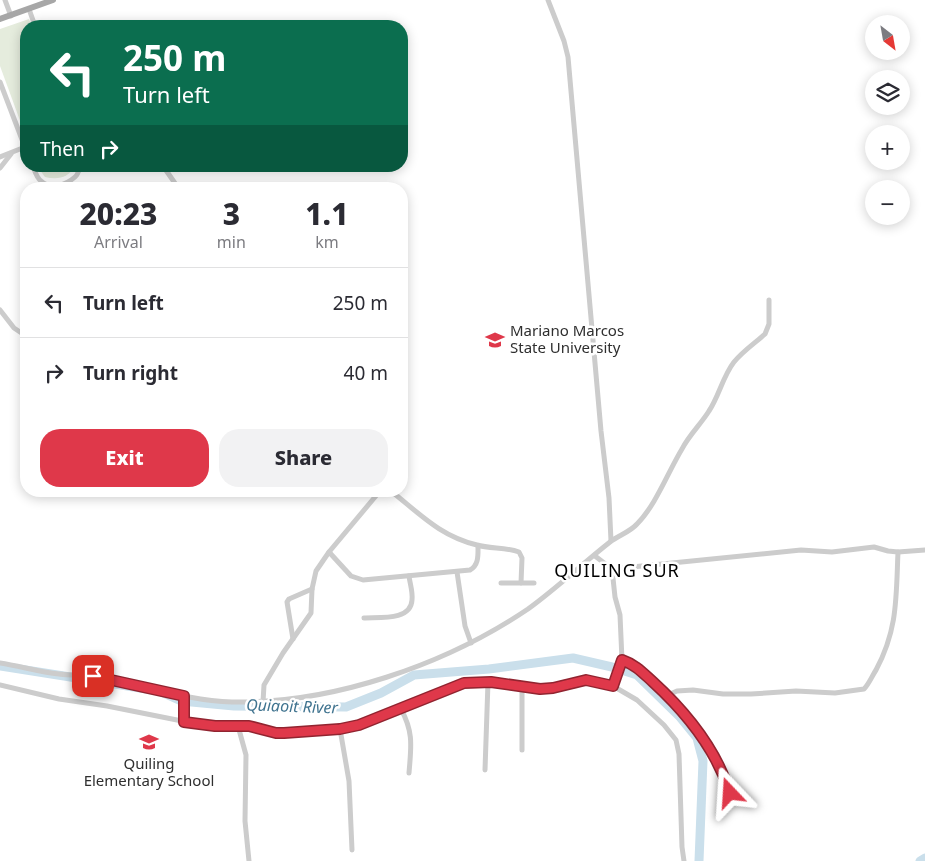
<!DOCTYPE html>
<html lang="en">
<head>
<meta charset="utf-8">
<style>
  body { margin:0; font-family:"Noto Sans",sans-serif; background:#f2f2f3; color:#2b2b33; height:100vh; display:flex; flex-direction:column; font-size:19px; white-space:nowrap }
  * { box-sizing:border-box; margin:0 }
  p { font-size:16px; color:#7c7c81 }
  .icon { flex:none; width:28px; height:28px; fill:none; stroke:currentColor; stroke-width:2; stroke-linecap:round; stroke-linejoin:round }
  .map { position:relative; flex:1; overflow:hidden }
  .side { position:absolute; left:20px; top:182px; width:388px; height:315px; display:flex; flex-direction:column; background:#fff; border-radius:20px; box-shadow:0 2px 12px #0003 }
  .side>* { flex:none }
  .guide { position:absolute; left:20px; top:20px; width:388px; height:152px; border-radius:20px; box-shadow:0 2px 12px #0003; background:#0b6e4f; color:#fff; overflow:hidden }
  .needle { width:32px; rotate:149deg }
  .buttons { position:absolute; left:865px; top:15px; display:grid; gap:10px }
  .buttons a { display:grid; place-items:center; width:45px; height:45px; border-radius:50%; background:#fff; box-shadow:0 2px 12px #0003; font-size:25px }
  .pin { position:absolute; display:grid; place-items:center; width:42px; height:42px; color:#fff; margin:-21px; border-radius:10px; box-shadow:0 2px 8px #0006 }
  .me { position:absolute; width:55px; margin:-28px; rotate:340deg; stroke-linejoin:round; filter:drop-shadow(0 0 4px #0008) }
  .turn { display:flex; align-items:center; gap:18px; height:105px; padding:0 20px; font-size:22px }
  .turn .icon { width:65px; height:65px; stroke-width:2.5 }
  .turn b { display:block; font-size:35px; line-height:42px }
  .then { display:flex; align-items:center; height:48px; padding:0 20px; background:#0003; gap:10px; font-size:19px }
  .eta { display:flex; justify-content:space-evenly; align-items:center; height:85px; text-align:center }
  .eta b { font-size:30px; font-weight:800; line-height:35px }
  .action { display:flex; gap:10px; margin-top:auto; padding:10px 20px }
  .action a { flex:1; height:58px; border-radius:20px; background:#df384a; color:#fff; font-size:20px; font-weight:800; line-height:58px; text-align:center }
  .action a+a { background:#f2f2f3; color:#2b2b33 }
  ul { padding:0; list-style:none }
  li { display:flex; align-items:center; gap:15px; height:70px; padding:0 20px; border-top:1px solid #e1e1e2 }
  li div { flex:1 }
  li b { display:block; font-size:19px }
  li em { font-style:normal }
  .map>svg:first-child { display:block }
  .green { fill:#e5ecdd }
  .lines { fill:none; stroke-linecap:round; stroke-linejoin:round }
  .river { stroke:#cadfeb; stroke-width:9 }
  .minor { stroke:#ccc; stroke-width:5 }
  .major { stroke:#a7a7a7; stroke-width:6 }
  .route-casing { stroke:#912430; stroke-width:12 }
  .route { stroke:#df384a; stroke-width:9 }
  .labels { text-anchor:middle; stroke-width:5; stroke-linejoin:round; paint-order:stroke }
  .poi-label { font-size:15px; fill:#2f2f2f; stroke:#fff; text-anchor:start }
  .water-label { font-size:16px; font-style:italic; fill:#3f738f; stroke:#fff }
  .quarter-label { font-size:18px; letter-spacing:1px; fill:#000; stroke:#fff }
</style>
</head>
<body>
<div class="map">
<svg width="925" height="861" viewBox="0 0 925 861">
  <rect width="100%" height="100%" fill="#fff"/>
  <g class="green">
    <polygon points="29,19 32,26 26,26 26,137 0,66 0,29"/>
    <path d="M37 166H75C68 178 58 180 45 177Z"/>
  </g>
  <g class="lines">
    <g class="river">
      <polyline points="0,666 159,691 181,701 234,706 346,707 381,693 414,675 489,669 573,658 612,667 637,675 679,716 697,738 703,761 699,861"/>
      <polyline points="920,861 925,858"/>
    </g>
    <g class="minor">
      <polyline points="5,0 11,16"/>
      <polyline points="548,0 564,41 568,57 601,431 609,498 611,541"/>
      <polyline points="29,9 35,26"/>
      <polyline points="0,82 26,150"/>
      <polyline points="0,157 25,147"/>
      <path d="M33 166C35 171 36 177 41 181 50 190 66 185 75 177 78 175 79 170 80 166"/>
      <polyline points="163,166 179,189"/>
      <polyline points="0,168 11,154"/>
      <polyline points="0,310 14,328 26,336"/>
      <path d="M391 491C420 514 440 536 477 545 490 549 506 547 519 552L522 558 521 583"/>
      <path d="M329 552 351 576 363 580 470 570C479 565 478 555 478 546"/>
      <polyline points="595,556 612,569 801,550 832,552 874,547 888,551 898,552 925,550"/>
      <polyline points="612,569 615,597 620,615 622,660 613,686"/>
      <polyline points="457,572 465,626 471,643"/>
      <polyline points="501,583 534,583"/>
      <path d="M364 618C379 617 411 621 412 600 413 592 410 584 409 576"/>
      <polyline points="293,639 287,602 289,599 312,589"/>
      <path d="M622 660C635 665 642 672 653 682 687 713 716 749 730 793"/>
      <path d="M0 663C20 666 39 672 59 674 74 676 90 674 105 678 147 686 189 701 232 702 332 704 445 665 528 609 557 588 582 564 610 542 619 535 630 532 637 524 656 505 668 472 682 449 689 435 701 424 709 411 719 396 723 376 734 362 743 351 755 343 765 334L769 324V300"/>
      <polyline points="0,685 59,699 107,706 192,723 215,726 249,727 276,733 283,733 340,729 359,725 464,683 491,682 540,689 553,689 586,681 613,686 637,700 664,725 676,740 679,754 682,847 684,861"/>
      <polyline points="522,687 522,750"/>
      <path d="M668 695 677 691 693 690 723 694H751L796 691 835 693 864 689C869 684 872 676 876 670 898 629 896 597 898 552"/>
      <polyline points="184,696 184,722"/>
      <polyline points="263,702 264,685 283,653 311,613 312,589 316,571 329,552 380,491"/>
      <path d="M401 709C414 733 411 747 409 773"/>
      <polyline points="238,726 246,755 245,821 249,861"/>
      <polyline points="340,729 349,781 352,850"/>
      <polyline points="485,770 488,682"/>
    </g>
    <polyline class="major" points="0,19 53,0"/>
  </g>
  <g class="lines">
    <g class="route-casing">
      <path id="route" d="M93 676 184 696V722L215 726H249L276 733H284L340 729 359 725 464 683 491 682 540 689 553 688 586 680 613 686 622 660C636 665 642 672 653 682 687 713 716 749 730 793"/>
    </g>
    <use href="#route" class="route"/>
  </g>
  <defs>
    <g id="university-bare" transform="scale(1.5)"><path d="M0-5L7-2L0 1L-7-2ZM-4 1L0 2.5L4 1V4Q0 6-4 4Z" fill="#df384a" stroke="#fff" stroke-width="2.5" paint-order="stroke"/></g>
    <g id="school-bare" transform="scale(1.5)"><path d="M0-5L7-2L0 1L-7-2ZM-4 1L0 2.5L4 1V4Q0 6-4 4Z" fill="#df384a" stroke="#fff" stroke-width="2.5" paint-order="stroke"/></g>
  </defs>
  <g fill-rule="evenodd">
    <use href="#university-bare" x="495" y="340"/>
    <use href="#school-bare" x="149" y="742"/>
  </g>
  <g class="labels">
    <g class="poi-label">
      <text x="510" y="336">Mariano Marcos<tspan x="510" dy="17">State University</tspan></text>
      <text x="149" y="769" text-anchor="middle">Quiling<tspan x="149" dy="17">Elementary School</tspan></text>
    </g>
    <g class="water-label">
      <text transform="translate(292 706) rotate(2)" y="6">Quiaoit River</text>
    </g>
    <g class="quarter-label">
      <text x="617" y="577">QUILING SUR</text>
    </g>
  </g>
</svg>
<div class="buttons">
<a><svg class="needle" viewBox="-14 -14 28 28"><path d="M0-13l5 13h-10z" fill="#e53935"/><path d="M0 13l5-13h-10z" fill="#7c7c81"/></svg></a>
<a><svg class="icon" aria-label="layers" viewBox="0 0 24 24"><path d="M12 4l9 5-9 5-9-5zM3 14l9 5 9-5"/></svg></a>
<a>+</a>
<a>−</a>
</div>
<div class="pin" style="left:93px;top:676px;background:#d93025"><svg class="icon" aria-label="arrive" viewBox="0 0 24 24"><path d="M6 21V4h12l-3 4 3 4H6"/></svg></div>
<svg class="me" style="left:730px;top:793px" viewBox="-20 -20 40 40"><path d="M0-17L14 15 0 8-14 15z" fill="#df384a" stroke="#fff" stroke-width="4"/></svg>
<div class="guide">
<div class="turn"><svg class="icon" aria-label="left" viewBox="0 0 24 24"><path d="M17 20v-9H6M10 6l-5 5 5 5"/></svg><div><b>250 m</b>Turn left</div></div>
<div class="then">Then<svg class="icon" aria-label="right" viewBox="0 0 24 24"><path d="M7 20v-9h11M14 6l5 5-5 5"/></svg></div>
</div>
<section class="side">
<div class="eta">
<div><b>20:23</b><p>Arrival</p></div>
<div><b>3</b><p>min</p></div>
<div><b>1.1</b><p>km</p></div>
</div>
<ul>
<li><svg class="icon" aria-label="left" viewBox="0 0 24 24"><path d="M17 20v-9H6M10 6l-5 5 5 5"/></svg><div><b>Turn left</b></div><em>250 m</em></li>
<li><svg class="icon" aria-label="right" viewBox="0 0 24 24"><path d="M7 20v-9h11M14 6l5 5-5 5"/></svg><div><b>Turn right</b></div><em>40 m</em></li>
</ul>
<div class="action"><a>Exit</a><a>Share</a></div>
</section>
</div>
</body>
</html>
